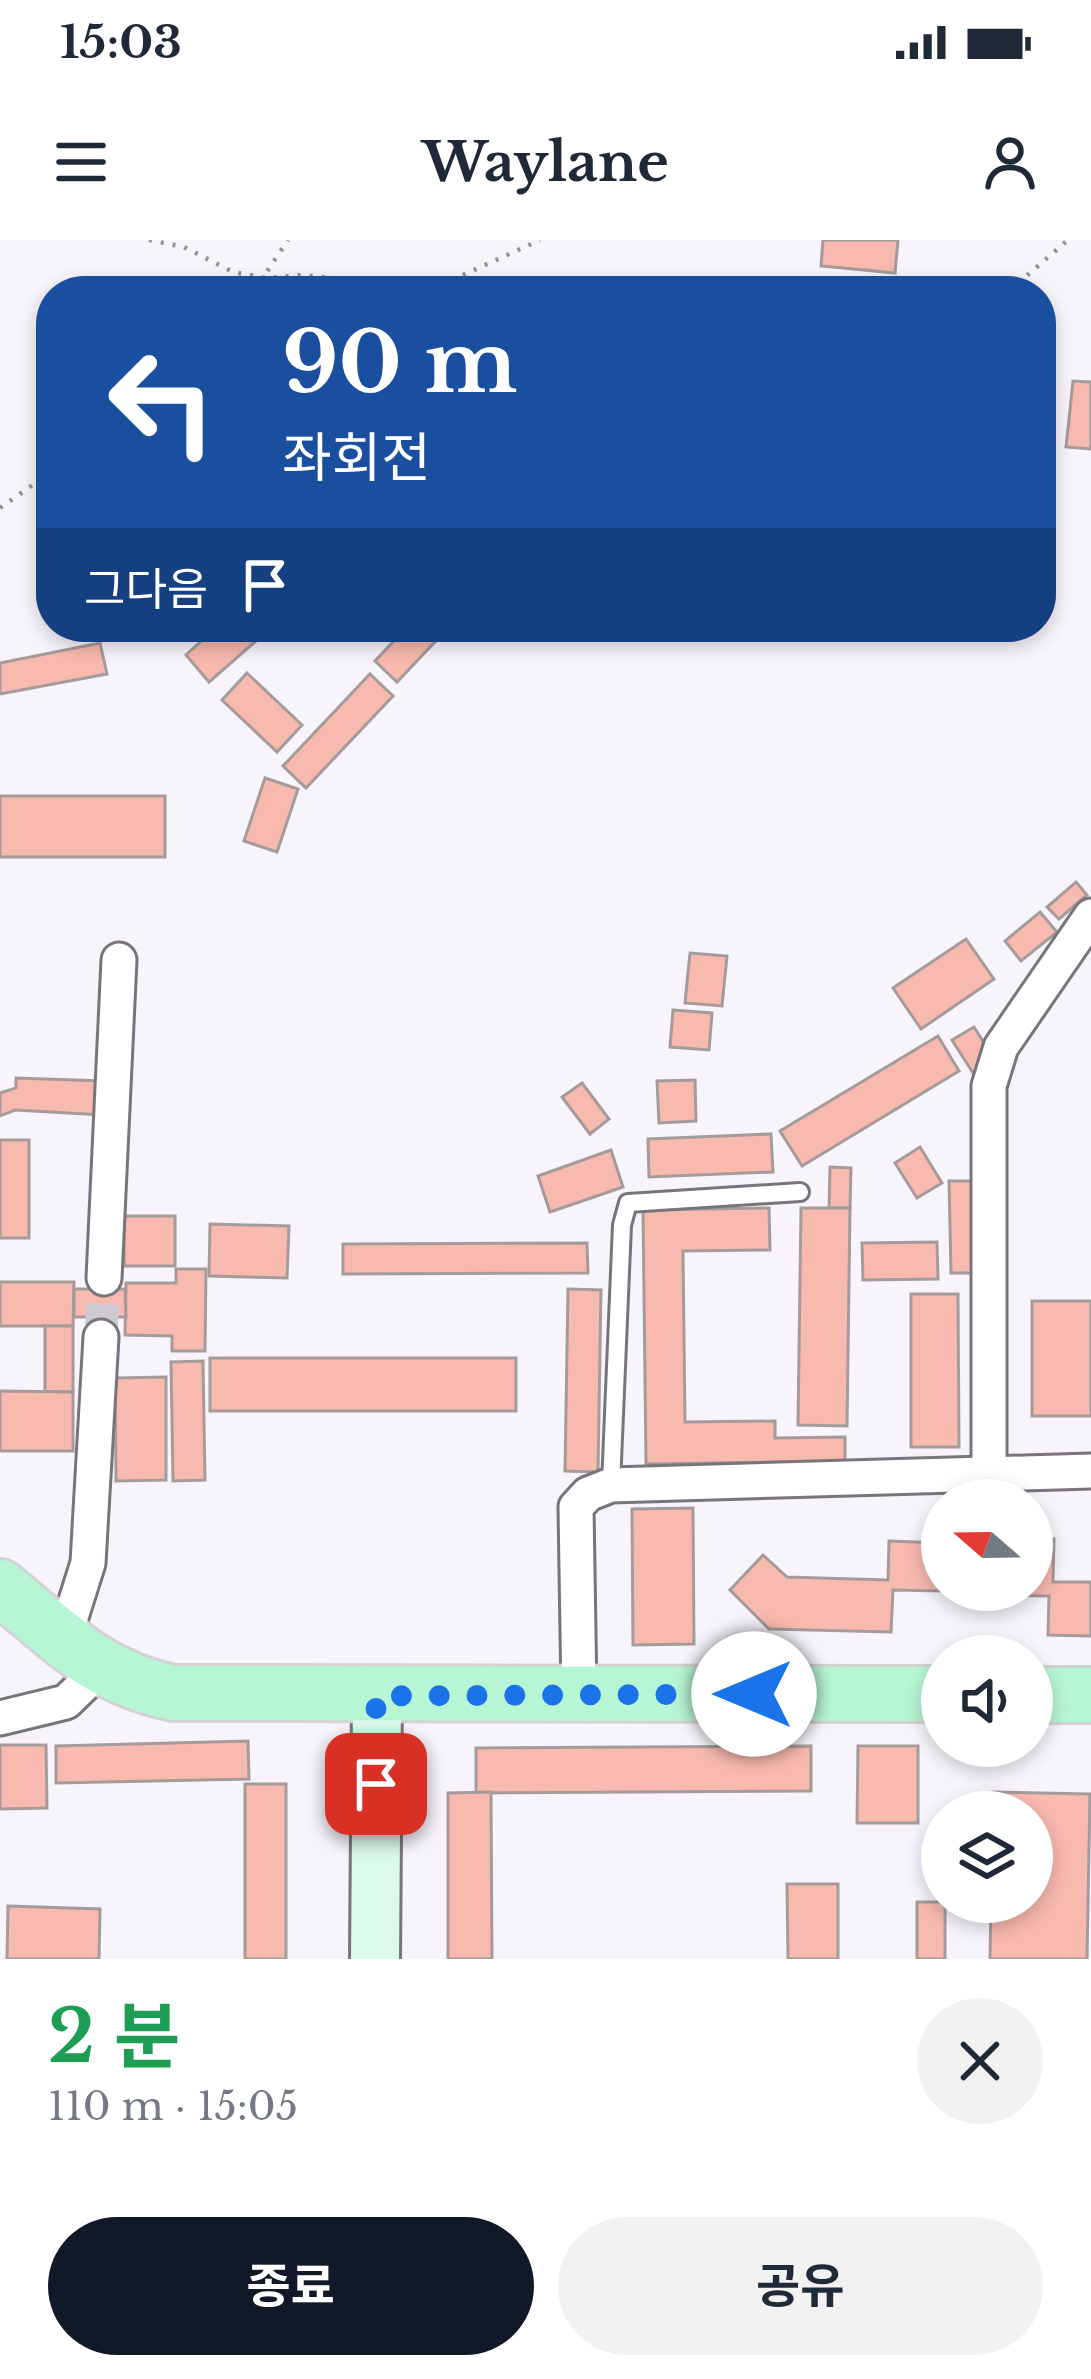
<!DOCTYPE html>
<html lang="ko">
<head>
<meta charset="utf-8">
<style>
  body { margin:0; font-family:"Libre Baskerville","Noto Sans KR",serif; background:#f2f2f3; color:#1f2937; height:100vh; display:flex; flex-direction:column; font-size:45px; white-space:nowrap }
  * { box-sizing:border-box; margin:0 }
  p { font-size:39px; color:#747a83 }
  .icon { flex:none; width:66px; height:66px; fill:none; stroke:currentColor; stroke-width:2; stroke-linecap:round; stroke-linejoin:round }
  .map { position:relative; height:1719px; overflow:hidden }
  .sheet { display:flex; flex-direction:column; background:#fff; flex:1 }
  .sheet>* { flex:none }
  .hud { position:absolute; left:36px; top:36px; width:1020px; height:366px; border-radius:48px; box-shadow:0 6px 18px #0003; background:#1a4fa0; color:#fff; overflow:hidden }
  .needle { width:78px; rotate:290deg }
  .fabs { position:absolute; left:921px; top:1239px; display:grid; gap:24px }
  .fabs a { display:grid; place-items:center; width:132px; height:132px; border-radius:50%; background:#fff; box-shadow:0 6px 18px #0003; font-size:60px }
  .pin { position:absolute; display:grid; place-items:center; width:102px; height:102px; color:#fff; margin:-51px; border-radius:24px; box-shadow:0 6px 18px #0006 }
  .me { position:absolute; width:132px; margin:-66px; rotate:270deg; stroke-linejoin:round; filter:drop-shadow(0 0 9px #0008) }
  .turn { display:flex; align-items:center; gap:42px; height:252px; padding:0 48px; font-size:54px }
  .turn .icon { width:156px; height:156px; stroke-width:2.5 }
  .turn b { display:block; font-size:84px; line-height:102px }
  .then { display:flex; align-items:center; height:114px; padding:0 48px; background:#0003; gap:24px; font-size:45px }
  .round { display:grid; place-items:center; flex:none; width:126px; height:126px; border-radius:63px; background:#f2f2f3 }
  .headline { display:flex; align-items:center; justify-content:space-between; height:204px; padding:0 48px }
  h1 { font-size:72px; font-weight:700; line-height:90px; color:#1e9e55 }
  .cta { display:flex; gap:24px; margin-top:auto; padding:24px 48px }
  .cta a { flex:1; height:138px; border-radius:72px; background:#111827; color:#fff; font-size:48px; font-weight:700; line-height:138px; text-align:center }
  .cta a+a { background:#f2f2f3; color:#1f2937 }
  .status { display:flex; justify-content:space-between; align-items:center; height:84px; padding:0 60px; background:#fff; direction:ltr }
  .status svg { height:33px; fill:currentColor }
  header { display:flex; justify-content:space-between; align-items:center; height:156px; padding:0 48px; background:#fff; font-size:54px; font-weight:700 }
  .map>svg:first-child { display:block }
  .building { fill:#f8b9af; stroke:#a59b9a; stroke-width:3 }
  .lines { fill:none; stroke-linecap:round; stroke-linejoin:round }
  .minor-tunnel { stroke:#cecad1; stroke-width:33; stroke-dasharray:33 16; stroke-linecap:butt }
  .service-casing { stroke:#79747b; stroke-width:22 }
  .minor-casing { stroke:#79747b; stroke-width:39 }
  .secondary-casing { stroke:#79747b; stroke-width:54 }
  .primary-casing { stroke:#d3d3d3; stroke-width:60 }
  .path { stroke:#949196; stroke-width:4.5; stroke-dasharray:3 9; stroke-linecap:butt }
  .service { stroke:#fff; stroke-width:16 }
  .minor { stroke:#fff; stroke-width:33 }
  .secondary { stroke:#dbfaea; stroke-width:48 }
  .primary { stroke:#b7f6d4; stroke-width:54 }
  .route { stroke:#1a73e8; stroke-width:21; stroke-dasharray:0 37.8 }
</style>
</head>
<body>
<div class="status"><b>15:03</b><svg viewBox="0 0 49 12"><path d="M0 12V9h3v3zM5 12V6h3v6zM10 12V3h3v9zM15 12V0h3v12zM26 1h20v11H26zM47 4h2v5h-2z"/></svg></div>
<header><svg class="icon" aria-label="menu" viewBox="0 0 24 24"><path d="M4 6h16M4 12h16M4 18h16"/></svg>Waylane<svg class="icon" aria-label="person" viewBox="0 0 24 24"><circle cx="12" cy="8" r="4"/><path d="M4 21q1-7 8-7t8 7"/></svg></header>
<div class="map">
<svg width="1091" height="1719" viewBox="0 0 1091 1719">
  <rect width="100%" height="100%" fill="#f8f4fc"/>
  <g class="building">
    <polygon points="823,0 898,0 895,33 821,26"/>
    <polygon points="1041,141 1045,141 1046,207 1041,207"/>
    <polygon points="1073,141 1091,142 1091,209 1066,207"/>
    <polygon points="217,387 272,387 209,442 186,415"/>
    <polygon points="407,387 449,387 397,442 375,421"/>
    <polygon points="100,403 107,434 0,454 0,423"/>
    <polygon points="247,433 302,485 277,512 222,460"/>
    <polygon points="370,434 393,456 306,548 283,526"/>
    <polygon points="265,538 298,549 277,612 244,601"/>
    <rect x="0" y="556" width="165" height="61"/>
    <polygon points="1076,642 1087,655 1059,679 1047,667"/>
    <polygon points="1040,672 1057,692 1021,721 1005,701"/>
    <polygon points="966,699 994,739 921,789 893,748"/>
    <polygon points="690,713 727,716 722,766 685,763"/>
    <polygon points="673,770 712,773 709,810 670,807"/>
    <polygon points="974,787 994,819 973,833 952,800"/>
    <polygon points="938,796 959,831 802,926 780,891"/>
    <polygon points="16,838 104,841 102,875 15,870 0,876 0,853 16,848"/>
    <polygon points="695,840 696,881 659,883 657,841"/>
    <polygon points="582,843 609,879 590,894 562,857"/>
    <polygon points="771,894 773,932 649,937 648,899"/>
    <rect x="0" y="900" width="29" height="98"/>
    <polygon points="920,907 942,943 917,958 895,923"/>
    <polygon points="611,910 623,947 550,972 538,936"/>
    <polygon points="830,927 851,928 850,968 829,968"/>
    <polygon points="949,941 977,941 978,1033 951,1033"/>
    <polygon points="769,968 770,1010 683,1011 685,1182 775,1181 775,1198 845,1197 845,1221 646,1224 643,970"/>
    <polygon points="801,968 850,968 847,1186 798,1185"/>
    <rect x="124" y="976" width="51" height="50"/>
    <polygon points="210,984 289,986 287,1038 209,1036"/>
    <polygon points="937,1002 938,1039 863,1040 862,1003"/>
    <polygon points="587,1003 588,1033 343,1034 343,1004"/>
    <polygon points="176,1029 206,1029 205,1111 172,1111 172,1096 125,1095 126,1043 176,1043"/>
    <polygon points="0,1042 74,1042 73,1086 0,1086"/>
    <polygon points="74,1049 125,1049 126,1077 74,1077"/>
    <polygon points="568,1049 601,1050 598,1232 565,1231"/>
    <polygon points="911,1054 958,1054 959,1207 911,1207"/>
    <rect x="1032" y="1061" width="59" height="115"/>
    <rect x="45" y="1086" width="28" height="66"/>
    <rect x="210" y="1118" width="306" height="53"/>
    <polygon points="203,1121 205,1240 173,1241 171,1122"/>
    <polygon points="166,1137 166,1240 116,1241 115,1138"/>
    <polygon points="0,1151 73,1152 73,1211 0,1211"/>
    <polygon points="962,1248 1023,1249 1023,1260 962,1260"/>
    <polygon points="693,1268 694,1404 633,1405 632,1269"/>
    <polygon points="1032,1298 1054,1299 1053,1342 1091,1342 1091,1396 1048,1395 1049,1356 996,1355 996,1350 1032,1350"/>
    <polygon points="889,1301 942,1303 942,1351 893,1350 891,1392 769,1389 730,1350 763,1315 787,1337 888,1340"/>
    <polygon points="248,1501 249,1539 56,1543 56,1506"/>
    <polygon points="0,1505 46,1505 47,1568 0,1569"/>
    <polygon points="811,1506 811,1551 476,1553 476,1508"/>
    <polygon points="858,1506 918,1506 918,1583 857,1583"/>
    <rect x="245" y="1544" width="41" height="175"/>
    <polygon points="491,1552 492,1719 448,1719 448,1553"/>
    <polygon points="993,1552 1090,1554 1087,1719 990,1719 991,1662 1032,1662 1032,1572 993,1572"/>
    <polygon points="787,1644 838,1644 838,1719 788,1719"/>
    <rect x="917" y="1662" width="28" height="57"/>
    <polygon points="8,1666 100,1669 99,1719 7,1719"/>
  </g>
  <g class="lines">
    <polyline class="minor-tunnel" points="101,1097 104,1038"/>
    <g class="service-casing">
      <polyline id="service" points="611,1245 622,985 628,963 800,952"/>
    </g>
    <g class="minor-casing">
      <g id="minor">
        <polyline points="104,1038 119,720"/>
        <polyline points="989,1233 989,846 1001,807 1091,676"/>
        <polyline points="64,1399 88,1323 101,1097"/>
        <polyline points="579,1455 576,1267 588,1254 611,1245 1091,1231"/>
        <polyline points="0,1478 66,1462 100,1429"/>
      </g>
    </g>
    <g class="secondary-casing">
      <polyline id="secondary" points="375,1719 377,1456"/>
    </g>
    <g class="primary-casing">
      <g id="primary">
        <path d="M0 1347C62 1397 93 1435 173 1453L942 1454"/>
        <polyline points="1032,1455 1091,1455"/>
      </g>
    </g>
    <g class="path">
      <polyline points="149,0 184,7 233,32 267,38 302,35 467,51"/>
      <polyline points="441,45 540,0"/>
      <polyline points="254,51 288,0"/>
      <polyline points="1009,51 1068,0"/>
      <polyline points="0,268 51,232"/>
    </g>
    <use href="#service" class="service"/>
    <use href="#minor" class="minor"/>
    <use href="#secondary" class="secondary"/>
    <use href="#primary" class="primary"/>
  </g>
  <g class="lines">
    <polyline class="route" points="376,1544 376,1456 754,1454"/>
  </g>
</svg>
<div class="fabs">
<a><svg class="needle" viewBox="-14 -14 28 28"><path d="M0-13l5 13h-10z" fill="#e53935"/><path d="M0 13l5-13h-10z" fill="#747a83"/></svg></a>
<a><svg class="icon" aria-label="sound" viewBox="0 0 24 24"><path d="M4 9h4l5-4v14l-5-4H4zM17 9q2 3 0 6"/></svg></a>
<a><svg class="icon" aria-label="layers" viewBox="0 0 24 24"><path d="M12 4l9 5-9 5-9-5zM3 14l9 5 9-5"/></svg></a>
</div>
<div class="pin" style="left:376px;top:1544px;background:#d93025"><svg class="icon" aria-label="arrive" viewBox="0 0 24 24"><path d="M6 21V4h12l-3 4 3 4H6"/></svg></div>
<svg class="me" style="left:754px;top:1454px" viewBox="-20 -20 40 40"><circle r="19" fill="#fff"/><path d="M0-13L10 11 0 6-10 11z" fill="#1a73e8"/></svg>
<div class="hud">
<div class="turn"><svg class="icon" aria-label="left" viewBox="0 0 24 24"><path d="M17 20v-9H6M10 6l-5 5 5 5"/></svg><div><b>90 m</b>좌회전</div></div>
<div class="then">그다음<svg class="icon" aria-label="arrive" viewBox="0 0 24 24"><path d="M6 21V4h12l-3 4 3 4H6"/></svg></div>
</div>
</div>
<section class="sheet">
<div class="headline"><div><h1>2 분</h1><p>110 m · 15:05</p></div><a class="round"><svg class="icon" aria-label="close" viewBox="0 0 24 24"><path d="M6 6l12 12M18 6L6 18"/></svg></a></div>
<div class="cta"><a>종료</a><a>공유</a></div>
</section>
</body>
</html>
